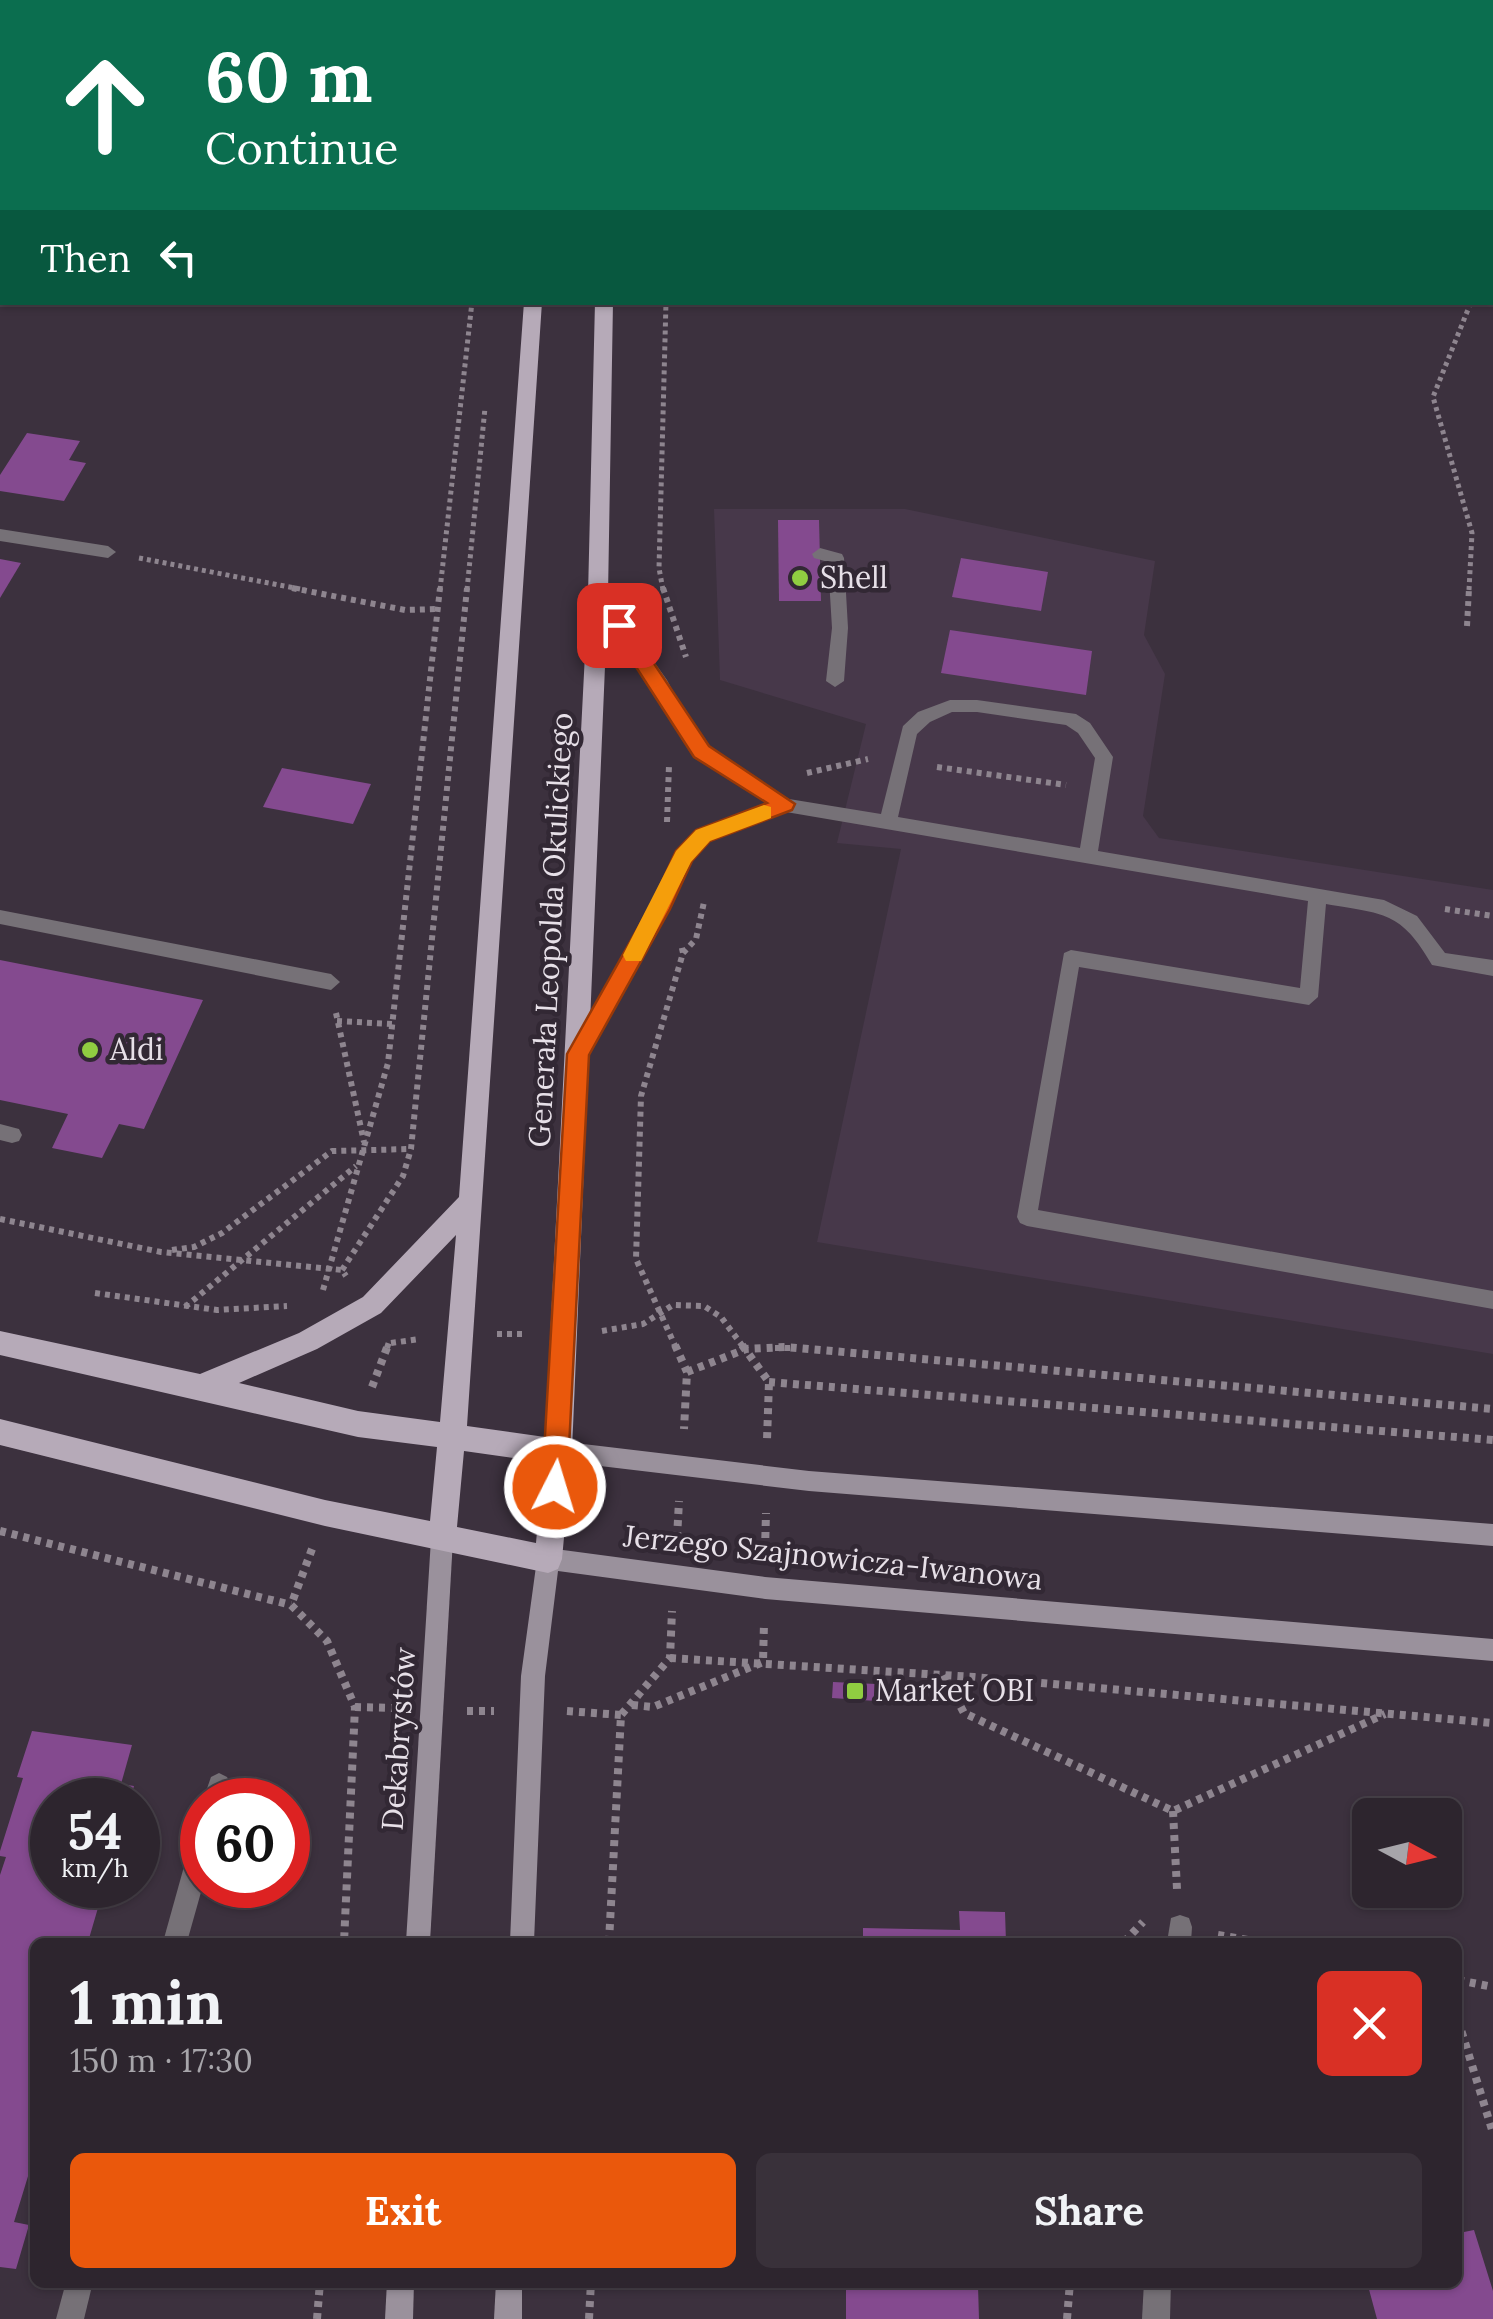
<!DOCTYPE html>
<html lang="en">
<head>
<meta charset="utf-8">
<style>
  body { margin:0; font-family:Lora,serif; background:#39313a; color:#f1f3f6; height:100vh; display:flex; flex-direction:column; font-size:38px; white-space:nowrap }
  * { box-sizing:border-box; margin:0 }
  p { font-size:32px; color:#a7a5aa }
  .icon { flex:none; width:55px; height:55px; fill:none; stroke:currentColor; stroke-width:2; stroke-linecap:round; stroke-linejoin:round }
  .map { position:relative; flex:1; overflow:hidden }
  .side { position:absolute; left:30px; top:1938px; width:1432px; height:350px; display:flex; flex-direction:column; background:#2d252e; border-radius:15px; box-shadow:0 2px 8px #0004,0 0 0 2px #48424a }
  .side>* { flex:none }
  .banner { position:absolute; left:0px; top:0px; width:1495px; height:305px; box-shadow:0 2px 8px #0004,0 0 0 2px #48424a; background:#0b6e4f; color:#fff; overflow:hidden }
  .needle { width:65px; rotate:97deg }
  .tools { position:absolute; left:1352px; top:1798px; display:grid; gap:20px }
  .tools a { display:grid; place-items:center; width:110px; height:110px; border-radius:15px; background:#2d252e; box-shadow:0 2px 8px #0004,0 0 0 2px #48424a; font-size:50px }
  .speed { position:absolute; left:30px; top:1778px; display:flex; gap:20px; font-size:50px; font-weight:700; text-align:center }
  .speed>* { display:grid; place-content:center; width:130px; height:130px; border-radius:50%; background:#2d252e; box-shadow:0 2px 8px #0004,0 0 0 2px #48424a; line-height:1 }
  .speed small { font-size:25px; font-weight:400 }
  .speed .limit { border:15px solid #d22; background:#fff; color:#111 }
  .pin { position:absolute; display:grid; place-items:center; width:85px; height:85px; color:#fff; margin:-42px; border-radius:20px; box-shadow:0 5px 15px #0006 }
  .me { position:absolute; width:110px; margin:-55px; rotate:5deg; stroke-linejoin:round; filter:drop-shadow(0 0 8px #0008) }
  .turn { display:flex; align-items:center; gap:35px; height:210px; padding:0 40px; font-size:45px }
  .turn .icon { width:130px; height:130px; stroke-width:2.5 }
  .turn b { display:block; font-size:70px; line-height:85px }
  .then { display:flex; align-items:center; height:95px; padding:0 40px; background:#0003; gap:20px; font-size:38px }
  .round { display:grid; place-items:center; flex:none; width:105px; height:105px; border-radius:15px; background:#39313a }
  .head { display:flex; align-items:center; justify-content:space-between; height:170px; padding:0 40px }
  h1 { font-size:60px; font-weight:800; line-height:75px }
  .button { display:flex; gap:20px; margin-top:auto; padding:20px 40px }
  .button a { flex:1; height:115px; border-radius:15px; background:#ea580c; color:#fff; font-size:40px; font-weight:800; line-height:115px; text-align:center }
  .button a+a { background:#39313a; color:#f1f3f6 }
  .map>svg:first-child { display:block }
  .built { fill:#47384a }
  .building { fill:#844a8f }
  .lines { fill:none; stroke-linecap:round; stroke-linejoin:round }
  .path-far2 { stroke:#8e858f; stroke-width:5; stroke-dasharray:4 4; stroke-linecap:butt }
  .path-far1 { stroke:#8e858f; stroke-width:6; stroke-dasharray:5 5; stroke-linecap:butt }
  .path { stroke:#8e858f; stroke-width:8; stroke-dasharray:6 6; stroke-linecap:butt }
  .lane { fill:#767177; fill-rule:evenodd }
  .street { fill:#767177; fill-rule:evenodd }
  .secondary { fill:#9a919c; fill-rule:evenodd }
  .primary { fill:#b6aab8; fill-rule:evenodd }
  .route { fill:#ea580c; stroke:#983908; stroke-width:2.5 }
  .slow { fill:#f59e0b }
  .poi-dot { fill:#90cd41; stroke:#322834; stroke-width:4 }
  .labels { text-anchor:middle; stroke-width:9; stroke-linejoin:round; paint-order:stroke }
  .poi-label { font-size:30px; fill:#e7e0e8; stroke:#322834; text-anchor:start }
  .street-label { font-size:30px; fill:#e7e0e8; stroke:#322834 }
</style>
</head>
<body>
<div class="map">
<svg width="1493" height="2319" viewBox="0 0 1493 2319">
  <rect width="100%" height="100%" fill="#3c313e"/>
  <g class="built">
    <polygon points="723,0 1493,0 1493,26 1492,2"/>
    <polygon points="714,509 905,509 1155,561 1144,635 1165,674 1143,816 1159,838 1493,890 1493,1354 817,1242 901,849 837,843 866,724 720,680"/>
  </g>
  <g class="building">
    <polygon points="27,433 80,441 69,460 86,463 64,501 0,491 0,475"/>
    <polygon points="778,520 819,520 821,601 779,601"/>
    <polygon points="961,558 1048,572 1041,611 952,597"/>
    <polygon points="0,559 21,563 0,598"/>
    <polygon points="950,630 1092,651 1086,695 941,673"/>
    <polygon points="282,768 371,784 353,824 263,807"/>
    <polygon points="0,960 203,1000 144,1129 119,1124 102,1158 52,1148 68,1114 0,1100"/>
    <polygon points="833,1682 876,1684 876,1701 832,1698"/>
    <polygon points="32,1731 132,1745 121,1784 134,1786 130,1800 52,1800 52,1885 112,1885 107,1902 100,1901 88,1942 35,1942 35,2174 29,2173 14,2222 29,2225 16,2269 0,2267 0,1875 6,1857 0,1856 0,1851 23,1778 17,1777"/>
    <polygon points="959,1911 1005,1912 1006,1942 863,1942 863,1928 960,1930"/>
    <polygon points="1458,2214 1464,2232 1474,2230 1493,2291 1493,2319 1377,2319 1367,2282 1458,2282"/>
    <polygon points="846,2282 996,2282 996,2287 978,2286 979,2319 846,2319"/>
  </g>
  <g class="lines">
    <g class="path-far2">
      <polyline points="405,0 418,2"/>
      <polyline points="139,558 305,590"/>
      <polyline points="440,590 472,302"/>
      <polyline points="467,590 485,408"/>
      <polyline points="663,590 659,568 666,302"/>
      <polyline points="1469,590 1472,533 1433,397 1471,302"/>
    </g>
    <g class="path-far1">
      <polyline points="292,588 405,610 439,609"/>
      <polyline points="663,588 686,657"/>
      <polyline points="1467,626 1469,588"/>
      <polyline points="937,767 1066,785"/>
      <polyline points="807,773 868,759"/>
      <polyline points="667,822 669,765"/>
      <polyline points="1445,909 1493,916"/>
      <polyline points="683,953 696,939 704,902"/>
      <polyline points="336,1013 364,1142"/>
      <polyline points="337,1021 392,1024"/>
      <polyline points="0,1219 161,1252 342,1270 346,1276"/>
      <polyline points="172,1250 194,1247 222,1233 332,1151 411,1149"/>
      <polyline points="342,1270 403,1176 411,1149 467,588"/>
      <polyline points="323,1290 388,1063 440,588"/>
      <polyline points="95,1293 217,1310 287,1306"/>
      <polyline points="185,1307 356,1166"/>
      <polyline points="602,1331 643,1324 673,1305 704,1306 721,1317 744,1348"/>
      <polyline points="497,1334 525,1334"/>
      <polyline points="391,1343 420,1339"/>
      <polyline points="387,1348 390,1339"/>
      <polyline points="676,1348 636,1259 641,1096 683,953 681,944"/>
      <polyline points="775,1348 792,1348"/>
    </g>
    <g class="path">
      <polyline points="675,1345 687,1372 684,1429"/>
      <polyline points="742,1345 769,1382 767,1440"/>
      <polyline points="687,1372 746,1349 786,1347 1493,1409"/>
      <polyline points="769,1382 1493,1440"/>
      <polyline points="372,1387 388,1345"/>
      <polyline points="0,1531 291,1605"/>
      <polyline points="677,1538 679,1501"/>
      <polyline points="312,1549 291,1605 327,1641 355,1707 344,1942"/>
      <polyline points="765,1550 766,1513"/>
      <polyline points="670,1658 974,1677 1493,1723"/>
      <polyline points="944,1675 964,1713 1173,1811 1385,1714"/>
      <polyline points="632,1705 653,1707 763,1662 764,1623"/>
      <polyline points="355,1707 394,1708"/>
      <polyline points="467,1711 494,1711"/>
      <polyline points="567,1711 621,1715"/>
      <polyline points="1173,1811 1177,1889"/>
      <polyline points="1218,1935 1259,1942"/>
      <polyline points="609,1942 621,1715 670,1658 672,1611"/>
      <polyline points="1124,1942 1143,1922"/>
      <polyline points="1458,1980 1493,1987"/>
      <polyline points="1458,2020 1493,2133"/>
      <polyline points="317,2319 320,2282"/>
      <polyline points="589,2319 591,2282"/>
      <polyline points="1067,2319 1070,2282"/>
    </g>
    <g class="lane">
      <rect x="351" y="0" width="12" height="2"/>
      <rect x="0" y="105" width="2" height="8"/>
      <polygon points="820,548 842,554 844,558 848,628 844,681 835,687 826,681 832,628 828,562 814,558 812,554"/>
      <path d="M598 589 604 591 667 680 694 731 708 747 789 799 881 814 903 726 918 712 950 700H977L1076 714 1090 723 1113 757 1098 851 1384 900 1417 916 1445 953 1493 960V976L1432 965C1401 911 1384 914 1326 904L1318 997 1309 1005 1079 967 1038 1210 1493 1291V1309L1027 1226 1020 1223 1017 1217 1064 953 1071 950 1300 988 1308 901 786 812 709 840 691 860 670 908 585 1060H571L568 1054 571 1048 655 901 678 851 697 830 769 804 696 757 682 740 654 687 590 595ZM952 712H977L1066 725 1078 733 1095 758 1080 848 898 817 917 734 930 722Z"/>
      <polygon points="0,1124 19,1129 22,1135 19,1141 12,1143 0,1140"/>
      <polygon points="1180,1915 1189,1918 1192,1927 1191,1942 1167,1942 1171,1918"/>
      <polygon points="1144,2282 1171,2282 1170,2319 1142,2319"/>
    </g>
    <g class="street">
      <polygon points="0,529 108,546 116,552 108,558 0,541"/>
      <polygon points="0,910 331,974 340,982 331,990 0,924"/>
      <polygon points="219,1773 227,1777 231,1785 227,1800 203,1800 211,1777"/>
      <polygon points="202,1833 203,1885 187,1942 163,1942 190,1845 193,1836"/>
      <polygon points="66,2282 93,2282 84,2319 56,2319"/>
    </g>
    <g class="secondary">
      <polygon points="485,0 507,0 508,2 486,2"/>
      <polygon points="631,0 653,0 654,2 632,2"/>
      <rect x="1492" y="184" width="1" height="8"/>
      <polygon points="558,1441 809,1471 1493,1524 1493,1546 809,1491 558,1461 550,1458 547,1451 550,1444"/>
      <polygon points="442,1528 450,1531 453,1539 430,1942 406,1942 431,1539 434,1531"/>
      <polygon points="548,1548 765,1577 1493,1639 1493,1661 765,1599 558,1571 545,1676 534,1942 510,1942 521,1676 537,1559 540,1551"/>
      <polygon points="387,2282 414,2282 413,2319 385,2319"/>
      <polygon points="496,2282 522,2282 522,2319 494,2319"/>
    </g>
    <g class="primary">
      <rect x="623" y="0" width="16" height="2"/>
      <path d="M524 302H542L467 1426 545 1437 588 595 595 302H613L608 595 572 1451 562 1559 558 1569 548 1573 325 1526 0 1445V1419L325 1500 430 1521 437 1447 358 1437 0 1355V1331L200 1374 299 1333 363 1297 459 1197ZM456 1235 440 1422 358 1411 239 1383 317 1349 381 1313ZM464 1451 543 1462 536 1543 457 1527Z"/>
    </g>
  </g>
  <polygon class="route" points="619,618 625,620 709,746 795,804 792,810 710,841 692,861 670,909 589,1055 567,1487 564,1496 555,1499 546,1496 542,1487 567,1054 653,901 676,851 696,830 767,803 694,757 609,625"/>
  <polygon class="slow" points="764,805 771,807 771,818 710,841 691,862 641,961 626,961 623,955 676,851 696,830"/>
  <g class="poi-dot">
    <circle cx="800" cy="578" r="10"/>
    <circle cx="90" cy="1050" r="10"/>
    <rect x="845" y="1681" width="20" height="20" rx="5"/>
  </g>
  <g class="labels">
    <g class="poi-label">
      <text x="820" y="588">Shell</text>
      <text x="110" y="1060">Aldi</text>
      <text x="875" y="1701">Market OBI</text>
    </g>
    <g class="street-label">
      <text transform="translate(551 930) rotate(-87)" y="10">Generała Leopolda Okulickiego</text>
      <text transform="translate(833 1558) rotate(6)" y="10">Jerzego Szajnowicza-Iwanowa</text>
      <text transform="translate(399 1739) rotate(-86)" y="10">Dekabrystów</text>
    </g>
  </g>
</svg>
<div class="tools">
<a><svg class="needle" viewBox="-14 -14 28 28"><path d="M0-13l5 13h-10z" fill="#e53935"/><path d="M0 13l5-13h-10z" fill="#a7a5aa"/></svg></a>
</div>
<div class="speed"><div>54<small>km/h</small></div><div class="limit">60</div></div>
<div class="pin" style="left:619px;top:625px;background:#d93025"><svg class="icon" aria-label="arrive" viewBox="0 0 24 24"><path d="M6 21V4h12l-3 4 3 4H6"/></svg></div>
<svg class="me" style="left:555px;top:1487px" viewBox="-20 -20 40 40"><circle r="17" fill="#ea580c" stroke="#fff" stroke-width="3"/><path d="M0-11L8 9 0 5-8 9z" fill="#fff"/></svg>
<div class="banner">
<div class="turn"><svg class="icon" aria-label="ahead" viewBox="0 0 24 24"><path d="M12 20V5M6 11l6-6 6 6"/></svg><div><b>60 m</b>Continue</div></div>
<div class="then">Then<svg class="icon" aria-label="left" viewBox="0 0 24 24"><path d="M17 20v-9H6M10 6l-5 5 5 5"/></svg></div>
</div>
<section class="side">
<div class="head"><div><h1>1 min</h1><p>150 m · 17:30</p></div><a class="round" style="background:#d93025;color:#fff"><svg class="icon" aria-label="close" viewBox="0 0 24 24"><path d="M6 6l12 12M18 6L6 18"/></svg></a></div>
<div class="button"><a>Exit</a><a>Share</a></div>
</section>
</div>
</body>
</html>
